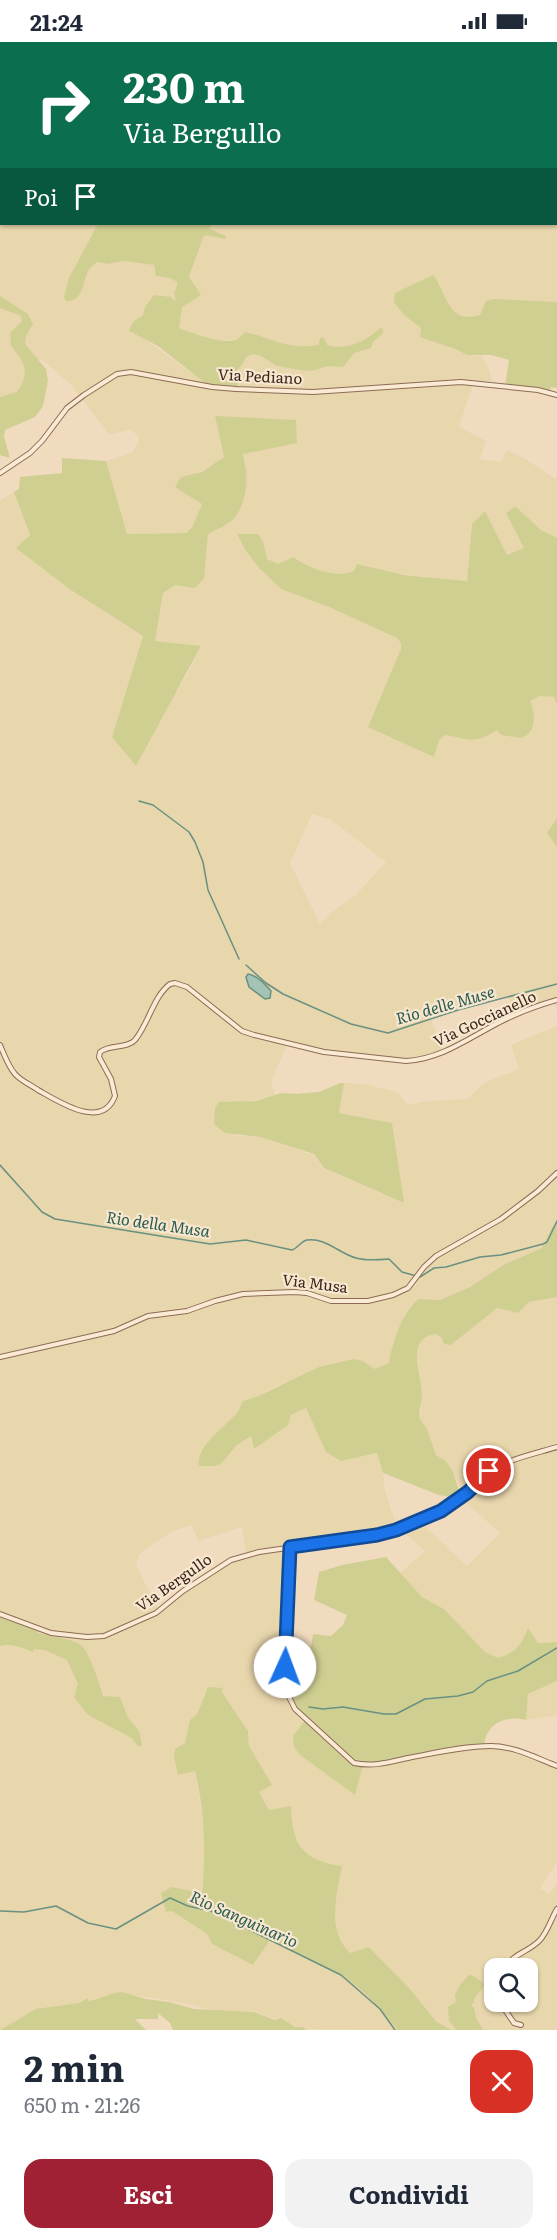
<!DOCTYPE html>
<html lang="it">
<head>
<meta charset="utf-8">
<style>
  body { margin:0; font-family:Literata,serif; background:#f2f2f3; color:#1f2937; height:100vh; display:flex; flex-direction:column; font-size:22px; white-space:nowrap }
  * { box-sizing:border-box; margin:0 }
  p { font-size:20px; color:#747a83 }
  .icon { flex:none; width:33px; height:33px; fill:none; stroke:currentColor; stroke-width:2; stroke-linecap:round; stroke-linejoin:round }
  .map { position:relative; height:1988px; overflow:hidden }
  .details { display:flex; flex-direction:column; background:#fff; flex:1 }
  .details>* { flex:none }
  .guide { position:absolute; left:0px; top:0px; width:558px; height:183px; box-shadow:0 2px 4px #0004; background:#0b6e4f; color:#fff; overflow:hidden }
  .tools { position:absolute; left:484px; top:1916px; display:grid; gap:12px }
  .tools a { display:grid; place-items:center; width:54px; height:54px; border-radius:12px; background:#fff; box-shadow:0 2px 4px #0004; font-size:30px }
  .pin { position:absolute; display:grid; place-items:center; width:51px; height:51px; color:#fff; margin:-26px; border:3px solid #fff; border-radius:50%; box-shadow:0 2px 6px #0007 }
  .me { position:absolute; width:66px; margin:-33px; rotate:2deg; stroke-linejoin:round; filter:drop-shadow(0 0 4px #0008) }
  .turn { display:flex; align-items:center; gap:21px; height:126px; padding:0 24px; font-size:27px }
  .turn .icon { width:78px; height:78px; stroke-width:2.5 }
  .turn b { display:block; font-size:42px; line-height:51px }
  .then { display:flex; align-items:center; height:57px; padding:0 24px; background:#0003; gap:12px; font-size:22px }
  .round { display:grid; place-items:center; flex:none; width:63px; height:63px; border-radius:18px; background:#f2f2f3 }
  .summary { display:flex; align-items:center; justify-content:space-between; height:102px; padding:0 24px }
  h1 { font-size:36px; font-weight:700; line-height:45px }
  .cta { display:flex; gap:12px; margin-top:auto; padding:12px 24px }
  .cta a { flex:1; height:69px; border-radius:18px; background:#a02133; color:#fff; font-size:24px; font-weight:700; line-height:69px; text-align:center }
  .cta a+a { background:#f2f2f3; color:#1f2937 }
  .status { display:flex; justify-content:space-between; align-items:center; height:42px; padding:0 30px; background:#fff; direction:ltr }
  .status svg { height:16px; fill:currentColor }
  .map>svg:first-child { display:block }
  .farmland { fill:#e8d6ac; fill-rule:evenodd }
  .green { fill:#d0cf92 }
  .water { fill:#a3c3b5; stroke:#699182; stroke-width:1.5 }
  .lines { fill:none; stroke-linecap:round; stroke-linejoin:round }
  .stream { stroke:#699182; stroke-width:1.5 }
  .street-casing { stroke:#8c6b56; stroke-width:6 }
  .secondary-casing { stroke:#6d4c39; stroke-width:7 }
  .street { stroke:#fbead3; stroke-width:4 }
  .secondary { stroke:#fbead3; stroke-width:4.5 }
  .route-casing { stroke:#114b97; stroke-width:15 }
  .route { stroke:#1a73e8; stroke-width:10 }
  .labels { text-anchor:middle; stroke-width:4.5; stroke-linejoin:round; paint-order:stroke }
  .street-label { font-size:15px; fill:#3a261c; stroke:#f8e7cf }
  .water-label { font-size:16px; font-style:italic; fill:#295b51; stroke:#f8e7cf }
</style>
</head>
<body>
<div class="status"><b>21:24</b><svg viewBox="0 0 49 12"><path d="M0 12V9h3v3zM5 12V6h3v6zM10 12V3h3v9zM15 12V0h3v12zM26 1h20v11H26zM47 4h2v5h-2z"/></svg></div>
<div class="map">
<svg width="557" height="1988" viewBox="0 0 557 1988">
  <rect width="100%" height="100%" fill="#f1dbbf"/>
  <g class="farmland">
    <path d="M0 0 478 1 2 2V182H102L109 222 123 219 154 223 180 243 189 236 203 196 211 182H556L557 102V262L476 275 455 271 449 266 444 255 436 300 467 313 482 314 489 328 492 339H474L459 385 486 399 480 417 501 420 507 408 527 418 554 436 557 435V496L541 488 514 464 506 471 524 506 507 513 485 470 472 482 467 539 392 531 354 530 348 533 276 523 237 493 261 528 281 547 329 565 397 596 401 601V607L369 685 434 715 439 698 445 693 495 685 521 696 530 689 533 677 529 659 540 654 554 655 557 662V776L547 791 557 805V970L554 956 516 970 507 953 458 967 431 976 443 1011 400 1020 332 1014 288 1000 271 1040 275 1052 247 1060 235 1094 260 1095 314 1113 324 1127 403 1161 392 1081 339 1071 344 1041 365 1042 397 1050 408 1063 427 1059 467 1057 484 1041 519 1027 511 1003 557 984V1180L552 1185 542 1206 505 1222 470 1245 440 1258 418 1257 411 1263 404 1274 393 1299 389 1321 375 1327 363 1319 319 1325 303 1334 276 1344 256 1355 243 1359 233 1376 220 1387 221 1422 237 1403 251 1394 254 1406 288 1383 291 1373 306 1366 341 1419 377 1411 383 1431 385 1448 396 1483 417 1477 467 1524 500 1491 462 1457 459 1443 446 1419 436 1413 427 1387 420 1377 422 1357 418 1337 417 1306 421 1298 429 1293 436 1292 451 1303 497 1266 518 1271 529 1260 557 1255V1600L522 1601 509 1612 498 1616 485 1610 444 1567 422 1555 400 1531 425 1509 396 1483 359 1492 287 1504 284 1619 307 1676 300 1713 354 1752 363 1722 484 1703 519 1707 557 1726V1821L548 1833 540 1847 548 1852 557 1843V1988H432L437 1979 410 1947 369 1905 350 1911 342 1904 336 1893 335 1862 342 1824 317 1819 305 1811 291 1786 269 1768 259 1750 271 1743 249 1704 248 1689 222 1649 205 1650 197 1672 190 1678 185 1701 174 1715 178 1733 195 1729 205 1792 206 1814 201 1851 192 1850 166 1870 172 1869 207 1892 213 1902 254 1923 269 1898 343 1934 367 1953 398 1988 303 1987 253 1969 222 1970 184 1961 121 1951 98 1956 0 1988V459L14 450 30 494 17 505 110 574 143 594 112 695 169 661 187 633 201 604 154 599 163 551 175 543 246 423 243 411 257 408 215 374 224 417 189 436 204 465 189 491 126 492 106 419 132 411 138 401V394L130 387 110 393 71 343 45 320 34 316 23 347 16 352 0 358ZM178 288 216 299 238 298 244 293 297 307 330 324 321 327 299 328 277 324 259 313 252 311 246 315 244 321 237 329 234 335 239 346 211 345 142 295ZM312 772 330 777 386 820 356 853 332 870 320 882 290 821ZM192 1483 198 1499 242 1485 246 1512 220 1521 195 1537 158 1567 136 1523 138 1514 146 1507 173 1489ZM495 1926H528V1959H495Z"/>
    <polygon points="557,1639 557,1673 526,1678 528,1652"/>
  </g>
  <g class="green">
    <polygon points="475,0 557,0 557,102 556,2"/>
    <path d="M98 182H211L210 187 226 194 225 197 205 193 203 196 189 235 201 253 182 265 179 286C191 291 227 304 238 297 241 295 243 292 245 290 275 297 285 308 318 303L321 295 324 296 327 303C345 309 367 299 380 286L383 287V291L373 300 371 306 354 311 343 325 329 324 311 329 299 328 277 324 259 313 252 312 246 315C244 323 237 327 234 334L239 346 210 345 158 304 129 289 133 280 143 273 145 265 154 253 171 255 176 260 174 251 177 244V240L170 236 156 234 154 223 123 219 109 222 97 220C95 222 92 224 90 226 82 237 85 260 66 259L64 255 69 236Z"/>
    <path d="M433 233C447 250 446 282 480 273L486 259 494 257 557 260V346L551 345 550 351 505 345 509 318 491 313H467L455 307 420 295 421 286 404 273 394 260 395 251Z"/>
    <path d="M0 254 28 272 33 282 26 294 25 302 46 327 48 339 43 364 35 375 5 388 4 394 10 416 0 413V355L17 350C31 330 25 321 11 304L10 291 22 279 21 274 0 266Z"/>
    <path d="M215 374 296 378 297 401 243 412C248 432 249 456 235 475 229 483 217 487 208 492L204 536 195 546 175 543 163 551 155 599 201 604 136 724 112 695 143 594 71 548 16 506 30 493 14 450 19 447 20 435 62 431V416L106 419 127 492 187 491 193 484 202 462 175 445 181 435 202 430 224 415Z"/>
    <path d="M515 464 541 488 557 496V662L554 655 540 654 530 659C534 667 536 681 530 690 528 693 524 694 521 696L501 693 497 688C473 703 470 697 445 693L439 698 434 715 368 685 401 607V601L397 596 329 565 281 547 261 528 246 509 237 492H258L263 499 267 517 278 522 293 515C308 526 336 537 354 529L357 522 404 533 467 539 472 482 485 469 507 513 524 506 506 471Z"/>
    <polygon points="557,776 557,805 547,791"/>
    <polygon points="340,1041 344,1041 339,1071 392,1081 404,1161 324,1126 314,1112 260,1095 225,1091 214,1082 215,1066 219,1060 255,1059 281,1051 297,1052 319,1050"/>
    <path d="M557 1180V1255L529 1260 518 1271 497 1266 451 1303 444 1302 442 1296 436 1292C404 1296 422 1333 422 1353 422 1362 418 1369 420 1377L427 1387 436 1413 446 1419 453 1430 462 1457 439 1453 383 1431 377 1411 341 1419 326 1410 306 1366 291 1373 288 1383 254 1407 251 1394 237 1403 221 1422 214 1424H199C196 1405 221 1388 232 1376 237 1372 240 1365 243 1359L256 1355 319 1325 354 1317 363 1319 375 1327 389 1321C392 1300 402 1271 418 1257L440 1258 470 1245 505 1222 542 1206 552 1185Z"/>
    <path d="M386 1515 422 1555 444 1567 485 1610 498 1616C516 1610 521 1604 528 1586L538 1601 557 1600V1639L528 1652 526 1678C505 1673 487 1681 484 1703L363 1722 355 1753 300 1713 294 1705 293 1694 307 1676 291 1659 284 1615 309 1617 313 1592 331 1594 343 1583 347 1573 314 1558 319 1530 342 1523Z"/>
    <path d="M0 1571 35 1585 38 1591C48 1594 77 1597 83 1605 90 1613 100 1643 103 1654L120 1655 128 1676 139 1689 142 1704H138L132 1696 88 1673 74 1655 78 1642 67 1618 45 1608 34 1607 33 1610C22 1606 12 1601 0 1604Z"/>
    <path d="M208 1645 223 1646 222 1650 248 1689 249 1704 272 1743 259 1750 269 1768 291 1764C292 1803 303 1819 342 1824 337 1853 326 1888 350 1911L369 1905 410 1947 437 1980 451 1988H398L367 1953 343 1934 270 1898 253 1923 212 1902 207 1892 172 1869 166 1870 161 1851 172 1845 202 1851C206 1806 205 1773 195 1729L178 1733 174 1715 175 1707 185 1701 190 1678 197 1672Z"/>
    <polygon points="470,1932 486,1942 476,1954 471,1965 474,1965 476,1976 483,1988 453,1988 456,1987 449,1979 448,1965 456,1960 455,1953 460,1943"/>
    <path d="M122 1950 146 1957 169 1960 194 1967 254 1970 275 1978 281 1976 295 1985H302L307 1988H173L170 1981 158 1971V1977H135L146 1988H0L36 1967 79 1961 88 1956V1959C100 1957 110 1951 122 1950Z"/>
  </g>
  <path class="water" d="M248 932C256 933 266 943 271 949L270 956 265 957 249 945 246 935Z"/>
  <g class="lines">
    <g class="stream">
      <polyline points="40,0 40,2"/>
      <polyline points="0,126 2,125"/>
      <polyline points="556,157 557,157"/>
      <polyline points="139,759 153,763 189,790 195,800 203,820 208,848 239,917"/>
      <polyline points="246,923 266,941 283,952 351,982 388,991 458,968 557,942"/>
      <path d="M0 1123 42 1170 55 1177 210 1202 246 1198 292 1208C298 1206 301 1199 307 1198 325 1195 340 1212 356 1216 366 1219 378 1218 389 1217L402 1230 420 1235 434 1226 446 1225 480 1215 501 1213 543 1202 547 1200 557 1179"/>
      <polyline points="309,1665 323,1667 343,1665 384,1672 396,1672 425,1657 458,1654 473,1650 487,1639 518,1629 557,1606"/>
      <polyline points="0,1869 24,1870 56,1864 88,1881 116,1887 170,1856 188,1864 211,1869 341,1933 380,1967 395,1988"/>
    </g>
    <g class="street-casing">
      <g id="street">
        <polyline points="472,0 474,2"/>
        <polyline points="556,81 557,81"/>
        <polyline points="0,431 30,411 42,399 67,366 84,353 117,332 131,330 212,345 236,347 313,350 461,340 538,348 557,353"/>
        <path d="M0 1003C4 1012 8 1024 15 1032 21 1039 31 1043 38 1048 58 1059 102 1089 115 1054L111 1037 99 1015 100 1010C110 1002 127 1007 135 998 149 981 153 955 170 942L175 941 187 945 242 989 254 993 324 1010 406 1019C440 1017 466 998 496 982 515 972 536 964 557 958"/>
        <polyline points="0,1315 114,1289 148,1274 187,1269 215,1259 243,1252 294,1250 307,1251 331,1259 368,1259 393,1253 408,1246 424,1225 436,1214 501,1177 538,1149 557,1131"/>
        <path d="M290 1505 285 1625 289 1655 295 1667 354 1721C373 1725 390 1720 408 1716 435 1711 464 1704 491 1704 514 1704 536 1716 557 1724"/>
        <path d="M0 1572 51 1591 87 1595 104 1594 156 1571 183 1549 231 1518 259 1510 377 1493C408 1484 438 1471 465 1453 476 1445 483 1432 496 1425 514 1416 537 1411 557 1405"/>
        <path d="M506 1926C513 1911 529 1910 540 1898 548 1889 551 1877 557 1867"/>
        <polyline points="499,1959 514,1981 521,1983"/>
      </g>
    </g>
    <g class="secondary-casing">
      <g id="secondary">
        <polyline points="0,49 2,48"/>
        <polyline points="556,101 557,101"/>
      </g>
    </g>
    <use href="#street" class="street"/>
    <use href="#secondary" class="secondary"/>
  </g>
  <g class="lines">
    <g class="route-casing">
      <polyline id="route" points="285,1625 290,1505 377,1493 396,1488 441,1469 468,1450 489,1429"/>
    </g>
    <use href="#route" class="route"/>
  </g>
  <g class="labels">
    <g class="street-label">
      <text transform="translate(260 335) rotate(3)" y="5">Via Pediano</text>
      <text transform="translate(485 977) rotate(-25)" y="5">Via Goccianello</text>
      <text transform="translate(315 1242) rotate(7)" y="5">Via Musa</text>
      <text transform="translate(174 1541) rotate(-35)" y="5">Via Bergullo</text>
    </g>
    <g class="water-label">
      <text transform="translate(445 963) rotate(-16)" y="6">Rio delle Muse</text>
      <text transform="translate(158 1182) rotate(8)" y="6">Rio della Musa</text>
      <text transform="translate(244 1877) rotate(24)" y="6">Rio Sanguinario</text>
    </g>
  </g>
</svg>
<div class="tools">
<a><svg class="icon" aria-label="search" viewBox="0 0 24 24"><circle cx="10" cy="10" r="6"/><path d="M15 15l6 6"/></svg></a>
</div>
<div class="pin" style="left:489px;top:1429px;background:#d93025"><svg class="icon" aria-label="arrive" viewBox="0 0 24 24"><path d="M6 21V4h12l-3 4 3 4H6"/></svg></div>
<svg class="me" style="left:285px;top:1625px" viewBox="-20 -20 40 40"><circle r="19" fill="#fff"/><path d="M0-13L10 11 0 6-10 11z" fill="#1a73e8"/></svg>
<div class="guide">
<div class="turn"><svg class="icon" aria-label="right" viewBox="0 0 24 24"><path d="M7 20v-9h11M14 6l5 5-5 5"/></svg><div><b>230 m</b>Via Bergullo</div></div>
<div class="then">Poi<svg class="icon" aria-label="arrive" viewBox="0 0 24 24"><path d="M6 21V4h12l-3 4 3 4H6"/></svg></div>
</div>
</div>
<section class="details">
<div class="summary"><div><h1>2 min</h1><p>650 m · 21:26</p></div><a class="round" style="background:#d93025;color:#fff"><svg class="icon" aria-label="close" viewBox="0 0 24 24"><path d="M6 6l12 12M18 6L6 18"/></svg></a></div>
<div class="cta"><a>Esci</a><a>Condividi</a></div>
</section>
</body>
</html>
